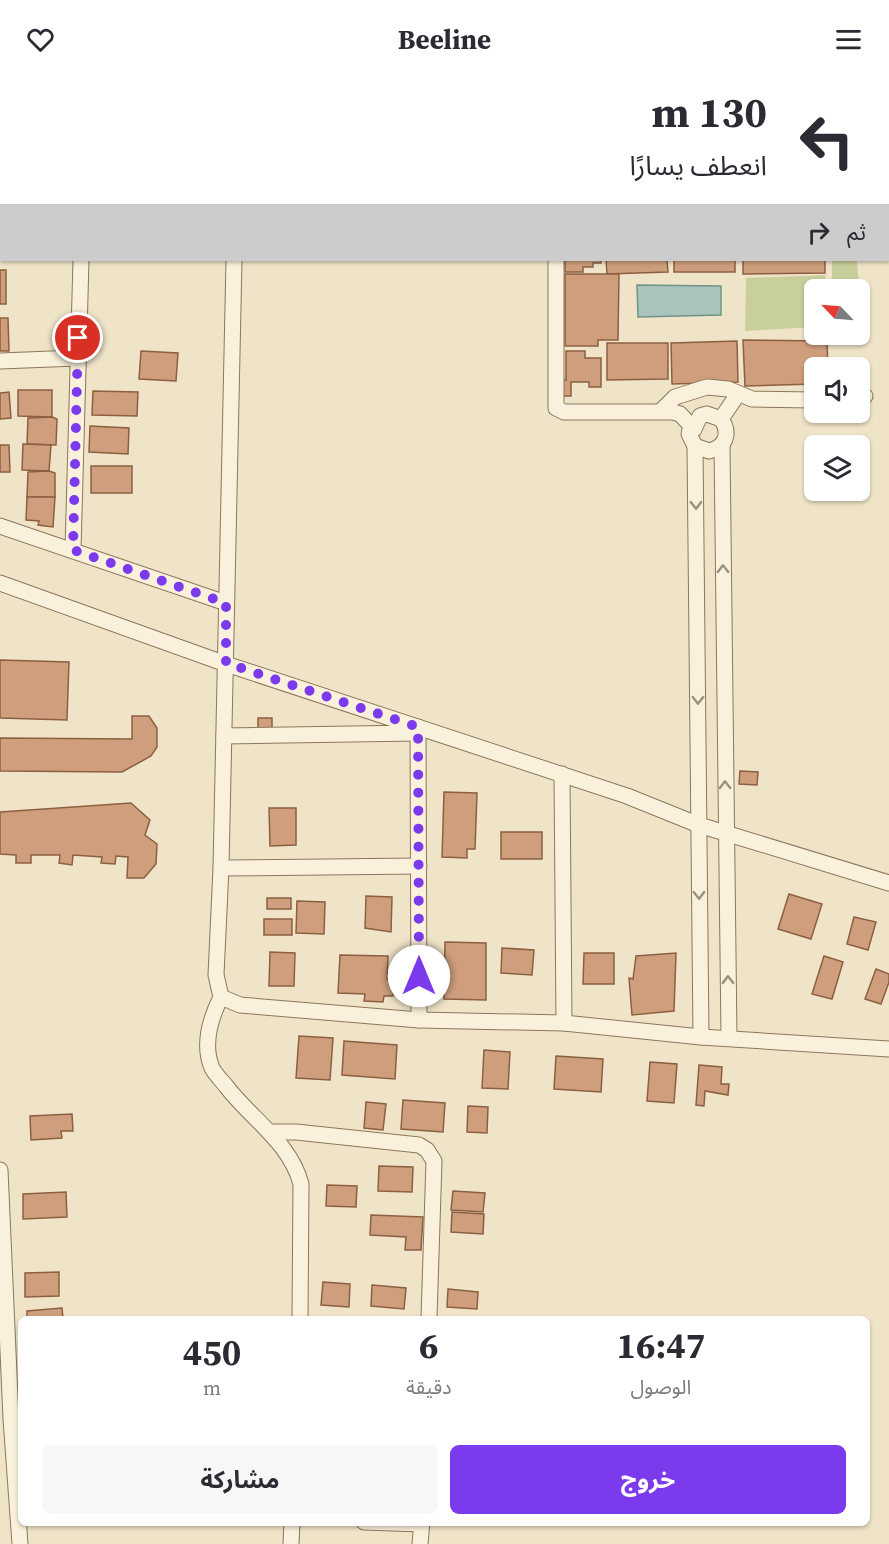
<!DOCTYPE html>
<html lang="ar">
<head>
<meta charset="utf-8">
<style>
  body { margin:0; font-family:"Source Serif 4","Noto Sans Arabic",serif; background:#f7f7f7; color:#2b2b33; direction:rtl; height:100vh; display:flex; flex-direction:column; font-size:22px; white-space:nowrap }
  * { box-sizing:border-box; margin:0 }
  p { font-size:20px; color:#7c7c81 }
  .icon { flex:none; width:33px; height:33px; fill:none; stroke:currentColor; stroke-width:2; stroke-linecap:round; stroke-linejoin:round }
  .map { position:relative; flex:1; overflow:hidden; direction:ltr }
  .sheet { position:absolute; left:18px; top:1238px; width:852px; height:210px; display:flex; flex-direction:column; background:#fff; border-radius:9px; box-shadow:0 2px 4px #0004; direction:rtl }
  .sheet>* { flex:none }
  .hud { position:absolute; left:0px; top:0px; width:890px; height:183px; box-shadow:0 2px 4px #0004; direction:rtl; background:#fff; color:#2b2b33; overflow:hidden }
  .needle { width:39px; rotate:295deg }
  .buttons { position:absolute; left:804px; top:201px; display:grid; gap:12px }
  .buttons a { display:grid; place-items:center; width:66px; height:66px; border-radius:9px; background:#fff; box-shadow:0 2px 4px #0004; font-size:30px }
  .pin { position:absolute; display:grid; place-items:center; width:51px; height:51px; color:#fff; margin:-26px; border:3px solid #fff; border-radius:50%; box-shadow:0 2px 6px #0007 }
  .me { position:absolute; width:66px; margin:-33px; rotate:0deg; stroke-linejoin:round; filter:drop-shadow(0 0 4px #0008) }
  .turn { display:flex; align-items:center; gap:21px; height:126px; padding:0 24px; font-size:27px }
  .turn .icon { width:78px; height:78px; stroke-width:2.5 }
  .turn b { display:block; font-size:42px; line-height:51px }
  .then { display:flex; align-items:center; height:57px; padding:0 24px; background:#0003; gap:12px; font-size:22px }
  .eta { display:flex; justify-content:space-evenly; align-items:center; height:102px; text-align:center }
  .eta b { font-size:36px; font-weight:700; line-height:42px }
  .cta { display:flex; gap:12px; margin-top:auto; padding:12px 24px }
  .cta a { flex:1; height:69px; border-radius:9px; background:#7c3aed; color:#fff; font-size:24px; font-weight:700; line-height:69px; text-align:center }
  .cta a+a { background:#f7f7f7; color:#2b2b33 }
  header { display:flex; justify-content:space-between; align-items:center; height:78px; padding:0 24px; background:#fff; font-size:27px; font-weight:700 }
  .map>svg:first-child { display:block }
  .green { fill:#c9cf9b }
  .water { fill:#a9c4bc; stroke:#6f938a; stroke-width:1.5 }
  .building { fill:#cf9f7d; stroke:#8d5f41; stroke-width:1.5 }
  .lines { fill:none; stroke-linecap:round; stroke-linejoin:round }
  .minor-casing { stroke:#8d765c; stroke-width:17 }
  .minor { stroke:#faf1dc; stroke-width:15 }
  .oneway { stroke:#9c907e }
  .route { stroke:#7c3aed; stroke-width:10; stroke-dasharray:0 18 }
</style>
</head>
<body>
<header><svg class="icon" aria-label="menu" viewBox="0 0 24 24"><path d="M4 6h16M4 12h16M4 18h16"/></svg>Beeline<svg class="icon" aria-label="heart" viewBox="0 0 24 24"><path d="M12 20l-8-8c-3-5 5-10 8-4 3-6 11-1 8 4z"/></svg></header>
<div class="map">
<svg width="889" height="1466" viewBox="0 0 889 1466">
  <rect width="100%" height="100%" fill="#f0e4c8"/>
  <g class="green">
    <polygon points="832,182 857,182 859,207 832,206"/>
    <polygon points="825,197 826,211 814,212 814,249 745,253 746,200"/>
  </g>
  <polygon class="water" points="637,207 721,208 721,237 638,239"/>
  <g class="building">
    <polygon points="565,182 601,182 601,185 593,185 593,189 583,189 583,194 565,194"/>
    <polygon points="606,182 667,182 668,194 607,196"/>
    <rect x="674" y="182" width="61" height="12"/>
    <polygon points="743,182 825,182 825,195 743,196"/>
    <rect x="0" y="192" width="6" height="34"/>
    <polygon points="565,196 619,196 618,262 598,262 598,268 565,268"/>
    <polygon points="0,240 8,240 9,273 0,273"/>
    <polygon points="743,262 827,263 828,290 814,290 814,306 745,308"/>
    <polygon points="737,263 738,304 672,306 671,265"/>
    <polygon points="607,265 668,265 668,301 607,302"/>
    <polygon points="141,273 178,275 176,303 139,301"/>
    <polygon points="566,273 585,273 585,280 601,280 601,309 589,309 589,304 571,304 571,318 561,318 561,302 566,302"/>
    <polygon points="18,312 52,312 52,339 18,338"/>
    <polygon points="93,313 138,314 137,338 92,337"/>
    <polygon points="9,314 11,340 0,341 0,315"/>
    <polygon points="52,339 57,341 56,367 27,366 28,340"/>
    <polygon points="90,348 129,350 128,376 89,374"/>
    <polygon points="23,366 51,367 49,393 22,392"/>
    <polygon points="0,367 9,367 10,394 0,394"/>
    <rect x="91" y="388" width="41" height="27"/>
    <polygon points="49,393 55,395 55,419 27,419 28,394"/>
    <polygon points="27,419 55,419 53,449 38,447 39,443 26,442"/>
    <polygon points="0,582 69,584 67,642 0,640"/>
    <polygon points="132,638 149,638 157,650 157,669 151,678 122,694 0,693 0,660 132,661"/>
    <rect x="258" y="640" width="14" height="12"/>
    <polygon points="740,693 758,694 757,707 739,706"/>
    <polygon points="444,714 477,715 475,771 467,771 467,780 442,779"/>
    <polygon points="131,725 150,742 145,757 157,766 156,786 144,800 127,800 128,779 116,778 115,786 101,785 102,779 73,777 72,787 59,785 60,777 31,777 31,785 16,785 16,777 0,776 0,734"/>
    <polygon points="269,730 296,730 296,767 270,768"/>
    <rect x="501" y="754" width="41" height="27"/>
    <polygon points="789,816 822,826 811,861 778,851"/>
    <polygon points="366,818 392,819 391,854 365,850"/>
    <rect x="267" y="820" width="24" height="11"/>
    <polygon points="297,823 325,824 324,856 296,855"/>
    <polygon points="854,839 876,844 868,872 847,866"/>
    <rect x="264" y="841" width="28" height="16"/>
    <polygon points="445,864 486,865 486,922 444,921"/>
    <polygon points="502,870 534,872 532,897 501,895"/>
    <polygon points="270,874 295,875 294,908 269,908"/>
    <polygon points="584,875 614,875 614,906 583,906"/>
    <polygon points="676,875 674,933 632,937 629,900 633,901 636,878"/>
    <polygon points="340,877 388,878 387,901 394,902 393,918 384,918 383,924 364,923 365,916 338,915"/>
    <polygon points="824,878 843,884 832,921 812,916"/>
    <polygon points="876,891 889,896 889,904 881,926 865,921"/>
    <polygon points="299,958 333,960 330,1002 296,1000"/>
    <polygon points="344,963 397,967 395,1001 342,997"/>
    <polygon points="484,972 510,974 508,1011 482,1010"/>
    <polygon points="556,978 603,981 601,1014 554,1011"/>
    <polygon points="650,984 677,986 674,1025 647,1023"/>
    <polygon points="699,987 722,989 721,1006 729,1006 728,1017 705,1013 704,1028 696,1027"/>
    <polygon points="403,1022 445,1025 443,1054 401,1051"/>
    <polygon points="366,1024 386,1026 383,1052 364,1050"/>
    <polygon points="468,1028 488,1029 487,1055 467,1054"/>
    <polygon points="72,1036 73,1053 61,1053 62,1060 31,1062 30,1038"/>
    <polygon points="379,1088 413,1089 412,1114 378,1113"/>
    <polygon points="327,1107 357,1108 356,1129 326,1128"/>
    <polygon points="453,1113 485,1115 483,1134 451,1132"/>
    <polygon points="66,1114 67,1139 23,1141 23,1116"/>
    <polygon points="452,1134 484,1136 483,1156 451,1154"/>
    <polygon points="371,1137 423,1139 421,1172 405,1172 406,1159 370,1157"/>
    <polygon points="59,1194 59,1218 25,1219 25,1195"/>
    <polygon points="323,1204 350,1206 349,1229 321,1227"/>
    <polygon points="372,1207 406,1210 404,1231 371,1228"/>
    <polygon points="448,1211 478,1214 477,1231 447,1229"/>
    <polygon points="62,1230 63,1240 27,1240 27,1233"/>
  </g>
  <g class="lines">
    <g class="minor-casing">
      <g id="minor">
        <polyline points="236,2 236,0"/>
        <polyline points="0,162 2,161"/>
        <polyline points="234,182 221,790 216,897 221,919 240,927 419,942 564,945 701,959 889,971"/>
        <polyline points="556,182 556,330 564,334 673,334 680,336 694,351"/>
        <polyline points="0,283 77,280"/>
        <polyline points="860,319 865,318"/>
        <polyline points="662,332 675,319 707,309 728,311 752,321 814,322"/>
        <path d="M707 336 721 341C731 355 726 369 709 373L695 368 689 356 691 348 694 351 700 338Z"/>
        <polyline points="721,341 738,316"/>
        <polyline points="722,367 729,960"/>
        <polyline points="695,368 701,959"/>
        <polyline points="0,448 226,525"/>
        <polyline points="73,472 81,182"/>
        <polyline points="0,505 226,586 627,718 699,747 889,805"/>
        <polyline points="418,649 419,942"/>
        <polyline points="224,658 418,655"/>
        <polyline points="562,696 564,945"/>
        <polyline points="221,790 419,788"/>
        <path d="M221 919C210 941 202 966 212 990 215 996 222 1003 226 1008 251 1041 290 1064 301 1106L300 1240"/>
        <polyline points="271,1054 296,1054 419,1067 427,1072 434,1083 429,1240"/>
        <polyline points="0,1092 11,1341 20,1466"/>
        <polyline points="364,1444 422,1446"/>
        <polyline points="291,1466 292,1444"/>
        <polyline points="420,1466 422,1444"/>
      </g>
    </g>
    <use href="#minor" class="minor"/>
  </g>
  <defs><path id="oneway-chevron" d="M-2-3.5L2.5 0L-2 3.5" fill="none" stroke-width="1.6" stroke-linecap="round" stroke-linejoin="round" transform="scale(1.5)"/></defs>
  <g class="oneway">
    <use href="#oneway-chevron" transform="translate(696 427) rotate(89)"/>
    <use href="#oneway-chevron" transform="translate(723 491) rotate(-91)"/>
    <use href="#oneway-chevron" transform="translate(698 622) rotate(90)"/>
    <use href="#oneway-chevron" transform="translate(725 707) rotate(-90)"/>
    <use href="#oneway-chevron" transform="translate(699 817) rotate(89)"/>
    <use href="#oneway-chevron" transform="translate(728 902) rotate(-91)"/>
  </g>
  <g class="lines">
    <polyline class="route" points="78,260 73,472 226,525 226,585 418,649 419,898"/>
  </g>
</svg>
<div class="buttons">
<a><svg class="needle" viewBox="-14 -14 28 28"><path d="M0-13l5 13h-10z" fill="#e53935"/><path d="M0 13l5-13h-10z" fill="#7c7c81"/></svg></a>
<a><svg class="icon" aria-label="sound" viewBox="0 0 24 24"><path d="M4 9h4l5-4v14l-5-4H4zM17 9q2 3 0 6"/></svg></a>
<a><svg class="icon" aria-label="layers" viewBox="0 0 24 24"><path d="M12 4l9 5-9 5-9-5zM3 14l9 5 9-5"/></svg></a>
</div>
<div class="pin" style="left:78px;top:260px;background:#d93025"><svg class="icon" aria-label="arrive" viewBox="0 0 24 24"><path d="M6 21V4h12l-3 4 3 4H6"/></svg></div>
<svg class="me" style="left:419px;top:898px" viewBox="-20 -20 40 40"><circle r="19" fill="#fff"/><path d="M0-13L10 11 0 6-10 11z" fill="#7c3aed"/></svg>
<div class="hud">
<div class="turn"><svg class="icon" aria-label="left" viewBox="0 0 24 24"><path d="M17 20v-9H6M10 6l-5 5 5 5"/></svg><div><b>130 m</b>انعطف يسارًا</div></div>
<div class="then">ثم<svg class="icon" aria-label="right" viewBox="0 0 24 24"><path d="M7 20v-9h11M14 6l5 5-5 5"/></svg></div>
</div>
<section class="sheet">
<div class="eta">
<div><b>16:47</b><p>الوصول</p></div>
<div><b>6</b><p>دقيقة</p></div>
<div><b>450</b><p>m</p></div>
</div>
<div class="cta"><a>خروج</a><a>مشاركة</a></div>
</section>
</div>
</body>
</html>
